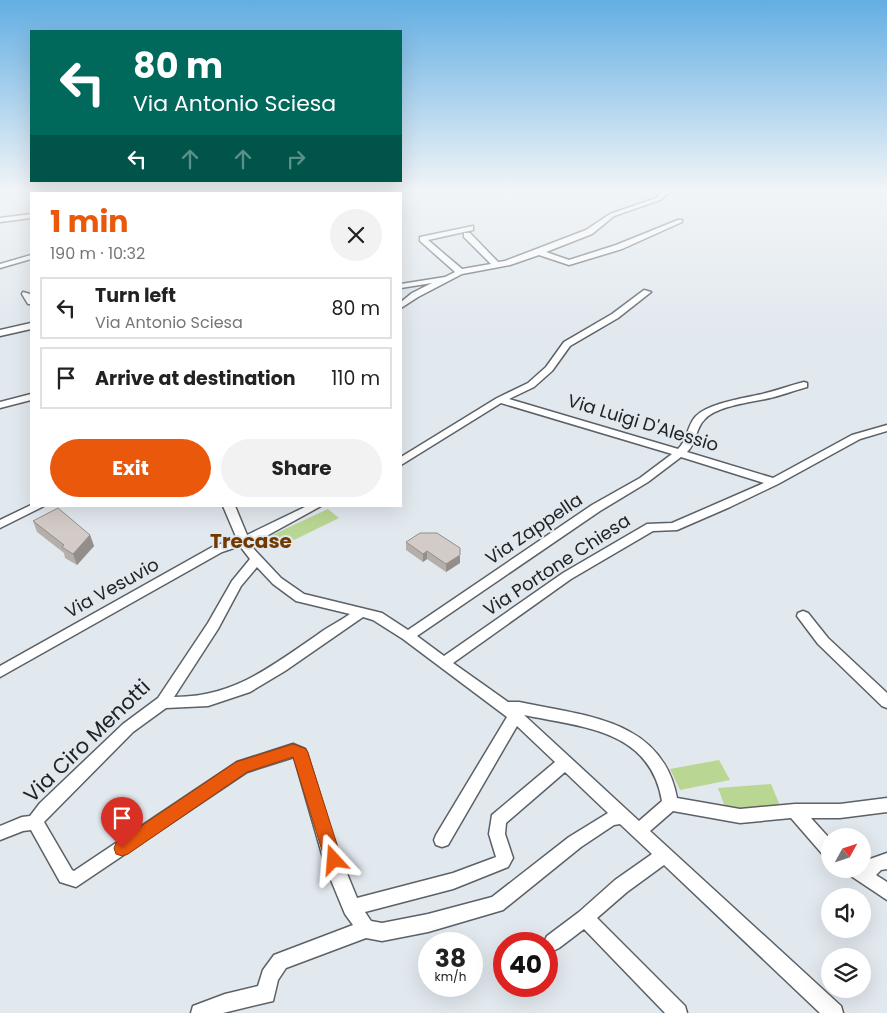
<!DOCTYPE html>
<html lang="en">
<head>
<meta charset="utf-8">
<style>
  body { margin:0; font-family:Poppins,sans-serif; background:#f2f2f2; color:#222; height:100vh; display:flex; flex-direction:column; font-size:19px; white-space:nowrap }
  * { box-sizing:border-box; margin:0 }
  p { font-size:16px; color:#767676 }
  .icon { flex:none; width:28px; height:28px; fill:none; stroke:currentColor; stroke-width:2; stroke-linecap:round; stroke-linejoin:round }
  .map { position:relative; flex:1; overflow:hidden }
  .details { position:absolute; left:30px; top:192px; width:372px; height:315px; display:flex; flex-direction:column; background:#fff; border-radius:0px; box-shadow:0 5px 20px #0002 }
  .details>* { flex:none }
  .hud { position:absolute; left:30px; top:30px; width:372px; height:152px; border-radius:0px; box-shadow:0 5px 20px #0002; background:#00695c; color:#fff; overflow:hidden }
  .needle { width:32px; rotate:50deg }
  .controls { position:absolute; left:821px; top:828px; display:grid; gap:10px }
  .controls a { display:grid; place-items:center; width:50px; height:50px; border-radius:50%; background:#fff; box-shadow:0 5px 20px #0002; font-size:25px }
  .speed { position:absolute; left:418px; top:932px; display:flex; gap:10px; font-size:25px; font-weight:700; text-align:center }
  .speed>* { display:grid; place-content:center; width:65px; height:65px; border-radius:50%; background:#fff; box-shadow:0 5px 20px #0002; line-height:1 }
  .speed small { font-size:12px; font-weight:400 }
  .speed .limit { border:8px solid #d22; background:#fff; color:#111 }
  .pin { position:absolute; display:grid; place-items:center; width:42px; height:42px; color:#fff; margin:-51px -21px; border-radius:50% 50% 50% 0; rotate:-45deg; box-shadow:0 0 5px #0007 }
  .pin .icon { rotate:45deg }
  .me { position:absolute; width:55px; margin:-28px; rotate:341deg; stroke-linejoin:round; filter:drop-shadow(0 0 4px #0008) }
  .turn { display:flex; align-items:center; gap:18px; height:105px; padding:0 20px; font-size:22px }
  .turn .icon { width:65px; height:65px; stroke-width:2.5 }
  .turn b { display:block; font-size:35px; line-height:42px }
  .lanes { display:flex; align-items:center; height:48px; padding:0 20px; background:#0003; justify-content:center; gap:25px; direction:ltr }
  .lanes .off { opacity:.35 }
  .round { display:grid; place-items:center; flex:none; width:52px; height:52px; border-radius:26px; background:#f2f2f2 }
  .head { display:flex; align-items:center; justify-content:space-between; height:85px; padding:0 20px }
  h1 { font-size:30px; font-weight:700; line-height:38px; color:#ea580c }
  .button { display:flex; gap:10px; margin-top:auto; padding:10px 20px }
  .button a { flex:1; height:58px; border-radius:30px; background:#ea580c; color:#fff; font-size:20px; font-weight:700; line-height:58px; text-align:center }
  .button a+a { background:#f2f2f2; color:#222 }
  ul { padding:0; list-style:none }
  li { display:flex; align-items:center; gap:15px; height:62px; margin:0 10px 8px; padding:0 10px; border:2px solid #e0e0e0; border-radius:0px }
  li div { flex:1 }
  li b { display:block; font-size:19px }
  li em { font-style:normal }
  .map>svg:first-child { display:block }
  .green { fill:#bad693 }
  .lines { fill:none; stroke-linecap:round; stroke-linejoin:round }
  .minor-casing { stroke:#5b6166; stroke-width:3 }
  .minor { fill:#fff; fill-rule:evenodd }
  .wall { fill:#b5afab }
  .shaded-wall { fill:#948e8b }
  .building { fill:#d3cbc7; stroke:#948e8b }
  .route { fill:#ea580c; stroke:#983908 }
  .labels { text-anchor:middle; stroke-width:4; stroke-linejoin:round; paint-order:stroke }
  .street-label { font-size:18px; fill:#212426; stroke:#e1e8ee }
  .quarter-label { font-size:20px; font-weight:bold; fill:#713900; stroke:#e1e8ee }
  .near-street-label { font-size:21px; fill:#212426; stroke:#e1e8ee }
</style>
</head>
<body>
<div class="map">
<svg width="887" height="1013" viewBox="0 0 887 1013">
  <rect width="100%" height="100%" fill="#e1e8ee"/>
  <g class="green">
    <polygon points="328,509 339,518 294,540 289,536 272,543 268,537"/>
    <polygon points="719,760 730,780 680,790 670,769"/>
    <polygon points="771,784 781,808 727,812 718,788"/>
  </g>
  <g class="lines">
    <g class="minor-casing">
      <g id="minor">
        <rect x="35" y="192" width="6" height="2"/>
        <rect x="209" y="192" width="6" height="2"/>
        <polygon points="296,192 303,192 303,194 297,194"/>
        <polygon points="329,192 338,192 328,194"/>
        <polygon points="662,192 670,192 660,200 614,216 592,234 546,252 569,260 616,245 678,220 682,220 682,222 622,249 569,265 539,255 510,265 462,274 418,297 401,308 401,302 412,293 432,283 401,288 401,284 445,277 455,272 420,241 420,237 473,226 473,230 428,240 462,269 491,264 464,237 464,233 470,233 498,262 505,261 586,230 610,214 656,198"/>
        <polygon points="31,214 31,218 0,222 0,218"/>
        <polygon points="31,255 31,259 0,268 0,264"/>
        <path d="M644 290 651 292 618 318 570 346 552 371 534 387 509 399 678 449C688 440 687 425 696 416 711 402 747 398 766 393 779 390 791 385 804 382L807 383V387C796 390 785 394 774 397 756 402 718 405 705 419 695 428 697 443 687 452L773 478 852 435 887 425V431L860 439 778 484 730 507 677 530 653 531 571 579 453 663 508 702H519C583 716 662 718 677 798L740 809 795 804H840L887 798V812L840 818H811L830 839V859L824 856 791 818 740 823 673 811 650 831 841 1006 843 1013H820L664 865 627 892 597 918 685 1006 687 1013H665L584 929 559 948 553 951 547 948 544 942 547 936 579 912 615 880 652 854 620 824 614 825 581 847 503 910 428 932 382 941 366 938 286 968 278 980 273 1001 223 1013H191L193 1006 225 994 258 986 263 970 274 955 353 925 345 914 326 868 294 757 247 772 76 887 60 882 31 830 23 831 0 840V826L22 817 30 816 40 803 123 724 158 698 208 623 232 581 250 559 240 546 222 552 0 677V666L214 546 237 539 223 506H235L247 535 307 506H321L261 539 250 542 252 547 281 578 304 594 382 613 408 630 592 505 640 478 672 454 501 403 401 465V457L497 398 528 383 546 367 564 342 612 314ZM681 457 764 483 672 523 647 524 563 573 444 656 417 636 600 511 648 482ZM257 567 273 584 296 601 350 614C339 622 327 627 317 635 270 667 234 697 174 697L218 629 241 586ZM363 617 373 620 403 639 507 717 436 835 434 840 436 845 442 847 448 845 517 726 555 762 492 815 489 834 496 857 453 873 357 898 335 844 307 753 305 749 293 744 237 762 74 871 72 870 44 822 133 732 166 708 208 706 250 692 285 671ZM524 715C581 727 650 729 662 801L639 821ZM565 772 608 813 569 837 492 897 428 914 382 923 371 921 365 912 453 889 508 867 513 858 505 834 506 823Z"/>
        <polygon points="23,292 30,294 31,304 28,304 22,294"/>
        <polygon points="31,323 31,329 0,336 0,330"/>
        <polygon points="31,394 31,400 0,408 0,402"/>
        <polygon points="31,505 44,506 0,528 0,520"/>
        <polygon points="803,611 808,613 828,638 887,693 887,708 882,706 818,644 797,616 798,613"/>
        <polygon points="887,853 887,869 881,870 876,875 887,882 887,900 848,874 846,869 862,869 862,865 870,859"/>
      </g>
    </g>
    <use href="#minor" class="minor"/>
  </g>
  <g class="wall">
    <polygon points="33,521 90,535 94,546 77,565 65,558 64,553 37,532"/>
    <polygon points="406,542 460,563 446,572 427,559 423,562 406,550"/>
  </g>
  <g class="shaded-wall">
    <polygon points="90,535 94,546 77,565 73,554"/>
    <polygon points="427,551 427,559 423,562 423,554"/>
    <polygon points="460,555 460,563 446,572 446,564"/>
  </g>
  <g class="building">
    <polygon points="58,508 90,535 73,554 62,547 64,545 33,521"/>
    <polygon points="420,533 437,533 460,548 460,555 446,564 427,551 423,554 406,542"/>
  </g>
  <linearGradient id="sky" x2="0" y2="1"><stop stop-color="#63aee3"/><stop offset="0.57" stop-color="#f2f5f7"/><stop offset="1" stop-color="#f2f5f7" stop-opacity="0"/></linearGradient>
  <rect width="887" height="334" fill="url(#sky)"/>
  <polygon class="route" points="293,744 306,749 308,753 342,860 339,865 334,867 328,865 325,860 293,757 247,772 128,854 122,856 116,854 114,848 116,843 236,762"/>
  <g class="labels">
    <g class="street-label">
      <text transform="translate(643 423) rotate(17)" y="6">Via Luigi D'Alessio</text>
      <text transform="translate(534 529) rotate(-34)" y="6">Via Zappella</text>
      <text transform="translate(557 565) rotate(-33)" y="6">Via Portone Chiesa</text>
      <text transform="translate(112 588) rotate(-29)" y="6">Via Vesuvio</text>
    </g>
    <g class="quarter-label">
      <text x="251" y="548">Trecase</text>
    </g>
    <g class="near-street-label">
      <text transform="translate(87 741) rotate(-44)" y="7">Via Ciro Menotti</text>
    </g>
  </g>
</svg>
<div class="controls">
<a><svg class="needle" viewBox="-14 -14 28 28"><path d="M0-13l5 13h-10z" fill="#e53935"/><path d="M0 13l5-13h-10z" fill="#767676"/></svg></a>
<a><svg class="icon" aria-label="sound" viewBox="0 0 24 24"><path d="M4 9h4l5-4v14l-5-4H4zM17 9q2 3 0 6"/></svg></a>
<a><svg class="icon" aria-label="layers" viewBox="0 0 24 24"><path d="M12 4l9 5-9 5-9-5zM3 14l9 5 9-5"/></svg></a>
</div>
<div class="speed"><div>38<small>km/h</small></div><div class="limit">40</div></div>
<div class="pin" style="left:122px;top:848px;background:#d93025"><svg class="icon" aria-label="arrive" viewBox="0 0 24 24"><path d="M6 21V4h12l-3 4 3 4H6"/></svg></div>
<svg class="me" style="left:334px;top:860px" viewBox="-20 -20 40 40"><path d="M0-17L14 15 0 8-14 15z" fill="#ea580c" stroke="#fff" stroke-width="4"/></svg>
<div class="hud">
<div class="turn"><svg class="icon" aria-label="left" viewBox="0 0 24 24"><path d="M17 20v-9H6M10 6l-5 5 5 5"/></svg><div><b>80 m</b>Via Antonio Sciesa</div></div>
<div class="lanes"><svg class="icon" aria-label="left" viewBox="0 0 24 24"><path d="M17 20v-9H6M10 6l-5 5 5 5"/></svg><svg class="icon off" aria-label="ahead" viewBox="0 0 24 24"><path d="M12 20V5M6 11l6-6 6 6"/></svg><svg class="icon off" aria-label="ahead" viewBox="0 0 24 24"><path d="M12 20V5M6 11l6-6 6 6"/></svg><svg class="icon off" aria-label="right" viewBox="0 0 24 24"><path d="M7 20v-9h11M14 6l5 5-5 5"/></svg></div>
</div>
<section class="details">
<div class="head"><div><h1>1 min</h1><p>190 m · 10:32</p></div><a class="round"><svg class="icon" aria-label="close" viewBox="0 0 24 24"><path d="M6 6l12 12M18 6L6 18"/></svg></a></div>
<ul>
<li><svg class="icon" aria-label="left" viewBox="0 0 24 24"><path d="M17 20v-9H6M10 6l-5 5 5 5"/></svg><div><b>Turn left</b><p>Via Antonio Sciesa</p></div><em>80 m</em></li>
<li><svg class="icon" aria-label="arrive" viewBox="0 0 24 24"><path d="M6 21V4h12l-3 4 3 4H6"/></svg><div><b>Arrive at destination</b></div><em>110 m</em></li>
</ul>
<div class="button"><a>Exit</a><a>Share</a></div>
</section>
</div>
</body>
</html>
